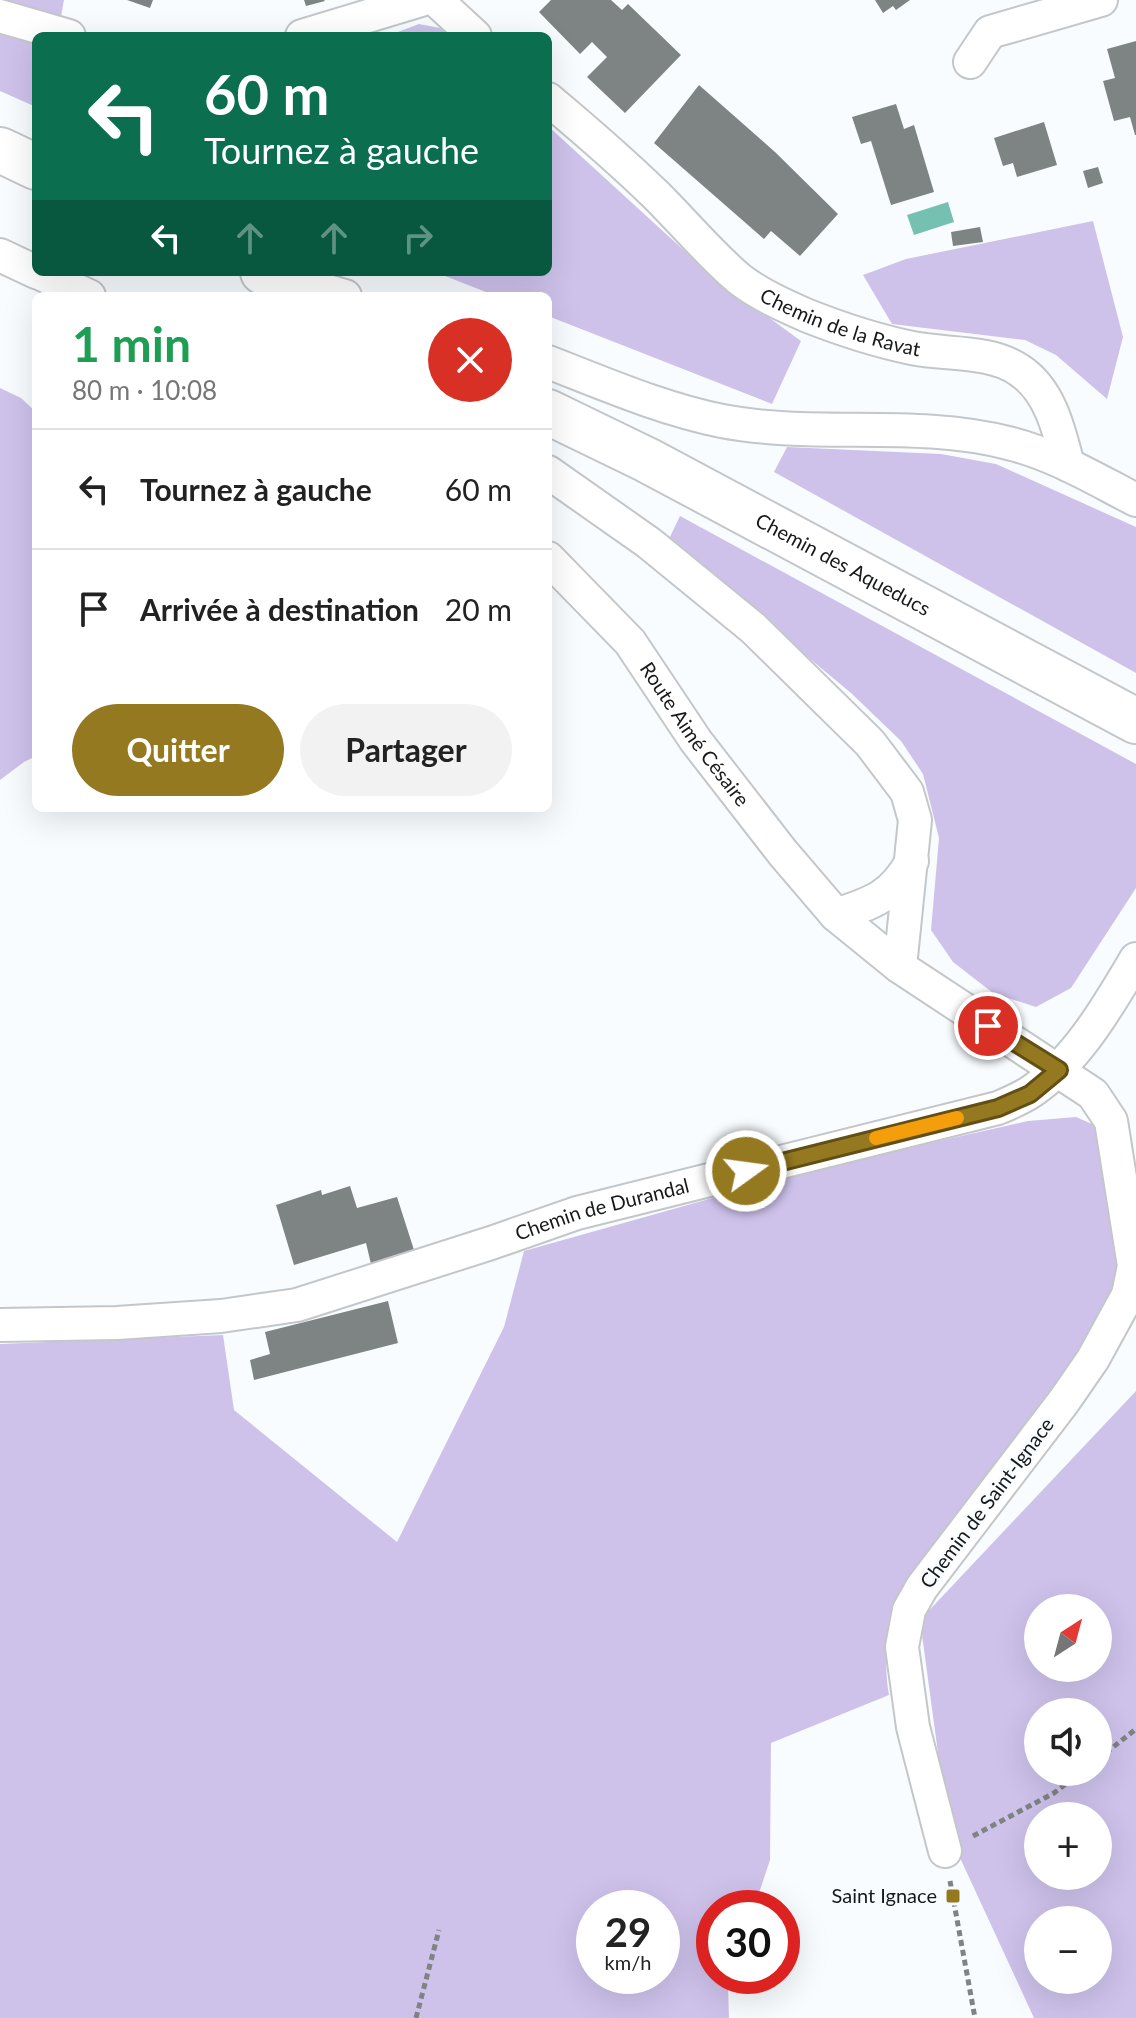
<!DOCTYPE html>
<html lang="fr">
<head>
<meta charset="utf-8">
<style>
  body { margin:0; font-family:Lato,sans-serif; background:#f2f2f2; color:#222; height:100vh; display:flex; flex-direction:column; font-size:30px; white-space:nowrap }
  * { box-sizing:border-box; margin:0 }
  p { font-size:26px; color:#767676 }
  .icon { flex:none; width:44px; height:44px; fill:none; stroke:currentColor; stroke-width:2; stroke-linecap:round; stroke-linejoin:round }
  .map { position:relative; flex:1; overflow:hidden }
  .side { position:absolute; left:32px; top:292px; width:520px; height:520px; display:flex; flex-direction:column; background:#fff; border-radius:12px; box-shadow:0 8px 32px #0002 }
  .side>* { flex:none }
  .guide { position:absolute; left:32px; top:32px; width:520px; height:244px; border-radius:12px; box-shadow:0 8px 32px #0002; background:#0b6e4f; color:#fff; overflow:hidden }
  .needle { width:52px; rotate:36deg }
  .controls { position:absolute; left:1024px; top:1594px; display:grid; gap:16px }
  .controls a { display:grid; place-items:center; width:88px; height:88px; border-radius:50%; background:#fff; box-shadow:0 8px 32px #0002; font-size:40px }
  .speed { position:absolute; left:576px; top:1890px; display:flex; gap:16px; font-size:40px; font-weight:700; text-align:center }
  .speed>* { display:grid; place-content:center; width:104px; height:104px; border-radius:50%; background:#fff; box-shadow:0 8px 32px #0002; line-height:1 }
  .speed small { font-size:20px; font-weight:400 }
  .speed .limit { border:12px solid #d22; background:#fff; color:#111 }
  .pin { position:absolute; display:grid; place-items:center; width:68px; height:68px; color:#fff; margin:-34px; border:4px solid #fff; border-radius:50%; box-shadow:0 2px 8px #0007 }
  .me { position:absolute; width:88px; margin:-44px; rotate:76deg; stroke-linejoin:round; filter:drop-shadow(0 0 6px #0008) }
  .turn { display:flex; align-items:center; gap:28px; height:168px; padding:0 40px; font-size:36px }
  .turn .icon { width:104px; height:104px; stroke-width:2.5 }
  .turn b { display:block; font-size:56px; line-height:68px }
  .lanes { display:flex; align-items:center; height:76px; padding:0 40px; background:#0003; justify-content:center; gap:40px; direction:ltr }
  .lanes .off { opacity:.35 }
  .round { display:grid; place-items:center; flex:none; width:84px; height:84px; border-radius:42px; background:#f2f2f2 }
  .headline { display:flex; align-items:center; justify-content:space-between; height:136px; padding:0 40px }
  h1 { font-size:48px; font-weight:700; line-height:60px; color:#1e9e55 }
  .button { display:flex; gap:16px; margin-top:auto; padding:16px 40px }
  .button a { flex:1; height:92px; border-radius:48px; background:#957920; color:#fff; font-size:32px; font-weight:700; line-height:92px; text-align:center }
  .button a+a { background:#f2f2f2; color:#222 }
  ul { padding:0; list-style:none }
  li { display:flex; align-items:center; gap:24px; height:120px; padding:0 40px; border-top:2px solid #e0e0e0 }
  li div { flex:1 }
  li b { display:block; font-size:30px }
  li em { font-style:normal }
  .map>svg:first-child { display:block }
  .green { fill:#cec2eb; fill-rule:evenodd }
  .water { fill:#76c0b1 }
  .building { fill:#7e8383 }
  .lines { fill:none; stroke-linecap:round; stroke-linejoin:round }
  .minor-casing { stroke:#c3c7ca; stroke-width:36 }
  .primary-casing { stroke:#c3c7ca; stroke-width:48 }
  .path { stroke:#808284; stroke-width:5; stroke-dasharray:6 4; stroke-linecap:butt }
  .minor { stroke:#fff; stroke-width:32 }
  .primary { stroke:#fff; stroke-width:44 }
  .route-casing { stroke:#614f15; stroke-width:20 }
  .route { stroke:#957920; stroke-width:14 }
  .slow { stroke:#f59e0b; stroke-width:14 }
  .poi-dot { fill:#957920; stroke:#f8fcff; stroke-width:3 }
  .labels { text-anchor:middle; stroke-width:6; stroke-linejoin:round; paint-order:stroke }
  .street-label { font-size:20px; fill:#171819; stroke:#f8fcff }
  .poi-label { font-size:20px; fill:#171819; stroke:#f8fcff; text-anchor:end }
</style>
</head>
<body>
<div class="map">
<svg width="1136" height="2018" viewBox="0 0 1136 2018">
  <rect width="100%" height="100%" fill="#f8fcff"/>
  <g class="green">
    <polygon points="0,0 64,0 60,22 0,2"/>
    <polygon points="419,24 440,28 448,36 387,36"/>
    <polygon points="0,30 36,40 36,107 0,91"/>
    <polygon points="548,126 712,276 801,341 772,404 548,316 548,296 496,296 435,272 548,272"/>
    <polygon points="1093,221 1123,337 1107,399 1056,355 1025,340 892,324 863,275 906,259"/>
    <polygon points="0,388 21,398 36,412 36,756 24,762 0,780"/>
    <polygon points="787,447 941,454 996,464 1136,527 1136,673 774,472"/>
    <polygon points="680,516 1136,764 1136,888 1071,988 1036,1007 993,993 953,962 931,930 939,838 923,774 901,741 851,693 668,541"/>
    <path d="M1076 1117 1092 1124 1102 1135 1120 1259 1112 1312 893 1615C886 1643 884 1666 889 1695L771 1743 770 1860 754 1908H714V1976H732L728 1986 729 2018H0V1344L223 1335 234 1410 397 1542 504 1327 524 1251 819 1168 1028 1121ZM594 1908H662V1976H594Z"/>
    <path d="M1136 1391V2018H1034L949 1834 920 1620ZM1038 1608H1098V1668H1038ZM1038 1712H1098V1772H1038ZM1038 1816H1098V1876H1038ZM1038 1920H1098V1980H1038Z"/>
  </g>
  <polygon class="water" points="948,202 954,222 914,235 907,215"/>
  <g class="building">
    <polygon points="127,0 153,0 150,8"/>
    <polygon points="304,0 324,0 325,1 306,6"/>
    <polygon points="551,0 611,0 622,10 628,4 681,55 625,113 587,77 607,57 592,42 580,54 539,12"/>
    <polygon points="875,0 910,0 896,10 893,6 883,13"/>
    <polygon points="1136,41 1136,135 1135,135 1130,117 1114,121 1103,81 1115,78 1107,49"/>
    <polygon points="699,85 775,152 838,214 800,256 771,231 764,239 654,143"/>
    <polygon points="896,104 904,129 914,125 934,192 891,205 871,141 861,144 852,117"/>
    <polygon points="1044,122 1057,165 1017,177 1013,163 1003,166 994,138"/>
    <polygon points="1098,167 1103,183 1088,188 1083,171"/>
    <polygon points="980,227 983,242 953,246 951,232"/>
    <polygon points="350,1186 357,1208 397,1197 414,1250 371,1264 366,1243 294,1265 276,1205 321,1190 322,1195"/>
    <polygon points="388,1301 398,1343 254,1380 250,1360 270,1354 265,1332"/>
  </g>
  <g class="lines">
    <g class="minor-casing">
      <g id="minor">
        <polyline points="436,0 475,36"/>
        <polyline points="0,16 69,36"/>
        <polyline points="302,36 421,0"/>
        <polyline points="970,62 990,32 1101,0"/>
        <path id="s1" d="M548 99C585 130 622 162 657 196 684 223 709 253 738 278 758 294 785 306 808 316 841 329 878 341 912 348 946 355 990 350 1019 370 1050 390 1059 430 1068 465"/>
        <polyline points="0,255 36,272"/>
        <polyline points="37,272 89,296"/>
        <polyline points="290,280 345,296"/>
        <path d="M548 362C605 384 662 409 722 421 816 439 915 419 1008 443 1054 454 1095 479 1136 500"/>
        <polyline points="548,472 649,543 753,628 870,743 907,792 915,820 900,967"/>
        <path id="s2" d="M548 558 630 642 696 741 783 853 836 915 900 967 1093 1094 1111 1121 1134 1266 1128 1295 1093 1359 1064 1401 922 1587 909 1610 902 1647 913 1727 945 1851"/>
        <path d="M836 915C873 903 893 896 912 861"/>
        <path id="s3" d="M0 1325 117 1323 221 1316 297 1305 491 1243 577 1213 998 1108C1010 1103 1022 1098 1032 1091 1078 1059 1108 1006 1136 959"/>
      </g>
    </g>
    <g class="primary-casing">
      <g id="primary">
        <polyline points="0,150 36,167"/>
        <polyline points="263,272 312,296"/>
        <path id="s4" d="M548 412 647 460 1136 721"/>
      </g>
    </g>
    <g class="path">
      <polyline points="1098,1759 1136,1729"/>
      <polyline points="973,1836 1054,1793 1081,1772"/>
      <polyline points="950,1881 975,2018"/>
      <polyline points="416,2018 439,1930"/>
    </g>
    <use href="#minor" class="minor"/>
    <use href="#primary" class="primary"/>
  </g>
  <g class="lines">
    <g class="route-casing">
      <polyline id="route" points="746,1171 998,1108 1030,1094 1059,1070 988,1026"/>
    </g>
    <use href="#route" class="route"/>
    <polyline class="slow" points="876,1138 957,1118"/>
  </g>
  <rect class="poi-dot" x="945" y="1888" width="16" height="16" rx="4"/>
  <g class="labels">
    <g class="street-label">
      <text dy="7" stroke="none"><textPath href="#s1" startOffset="374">Chemin de la Ravat</textPath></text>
      <text dy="7" stroke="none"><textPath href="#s4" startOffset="332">Chemin des Aqueducs</textPath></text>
      <text dy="7" stroke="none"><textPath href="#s2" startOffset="230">Route Aimé Césaire</textPath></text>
      <text dy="7" stroke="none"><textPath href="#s3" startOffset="618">Chemin de Durandal</textPath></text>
      <text transform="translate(987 1503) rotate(-53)" y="7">Chemin de Saint-Ignace</text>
    </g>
    <g class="poi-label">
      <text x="937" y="1903">Saint Ignace</text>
    </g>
  </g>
</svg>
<div class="controls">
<a><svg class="needle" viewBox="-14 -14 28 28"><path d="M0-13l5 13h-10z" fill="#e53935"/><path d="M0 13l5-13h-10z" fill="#767676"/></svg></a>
<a><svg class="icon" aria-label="sound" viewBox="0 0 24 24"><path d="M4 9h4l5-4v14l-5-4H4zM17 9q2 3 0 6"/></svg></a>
<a>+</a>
<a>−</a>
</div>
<div class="speed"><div>29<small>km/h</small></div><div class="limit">30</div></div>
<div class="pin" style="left:988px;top:1026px;background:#d93025"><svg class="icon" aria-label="arrive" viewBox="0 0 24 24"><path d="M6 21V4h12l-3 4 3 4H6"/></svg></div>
<svg class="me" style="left:746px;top:1171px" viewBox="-20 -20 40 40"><circle r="17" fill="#957920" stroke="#fff" stroke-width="3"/><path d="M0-11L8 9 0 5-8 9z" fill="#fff"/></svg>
<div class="guide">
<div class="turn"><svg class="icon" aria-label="left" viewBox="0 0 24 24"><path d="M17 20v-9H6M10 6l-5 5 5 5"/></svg><div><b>60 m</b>Tournez à gauche</div></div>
<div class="lanes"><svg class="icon" aria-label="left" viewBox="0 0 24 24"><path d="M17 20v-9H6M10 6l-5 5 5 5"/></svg><svg class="icon off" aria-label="ahead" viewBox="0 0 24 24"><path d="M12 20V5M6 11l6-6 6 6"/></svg><svg class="icon off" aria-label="ahead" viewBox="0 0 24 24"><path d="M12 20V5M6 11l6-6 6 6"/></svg><svg class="icon off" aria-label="right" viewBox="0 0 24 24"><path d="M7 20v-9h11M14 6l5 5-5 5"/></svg></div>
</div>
<section class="side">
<div class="headline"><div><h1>1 min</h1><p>80 m · 10:08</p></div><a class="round" style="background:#d93025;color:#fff"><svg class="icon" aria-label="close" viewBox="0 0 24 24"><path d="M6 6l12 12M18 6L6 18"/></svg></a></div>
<ul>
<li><svg class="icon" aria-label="left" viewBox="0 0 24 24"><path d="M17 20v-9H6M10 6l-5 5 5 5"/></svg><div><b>Tournez à gauche</b></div><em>60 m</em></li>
<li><svg class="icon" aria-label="arrive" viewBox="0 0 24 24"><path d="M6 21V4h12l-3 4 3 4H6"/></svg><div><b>Arrivée à destination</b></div><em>20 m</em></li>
</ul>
<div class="button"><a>Quitter</a><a>Partager</a></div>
</section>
</div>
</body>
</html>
